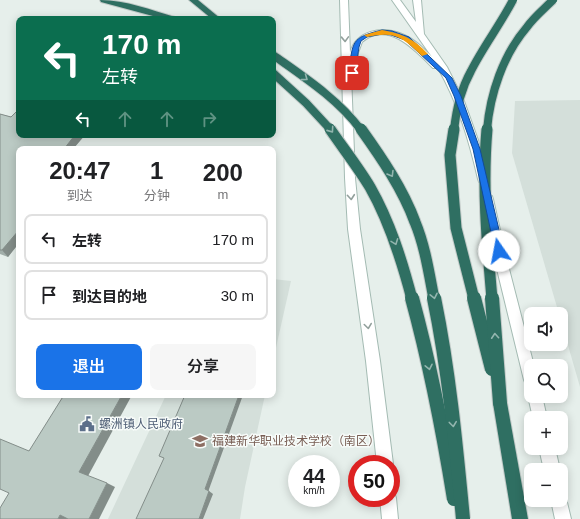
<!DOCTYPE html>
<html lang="zh">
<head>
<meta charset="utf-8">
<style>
  body { margin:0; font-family:Helvetica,"Noto Sans SC",sans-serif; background:#f6f6f6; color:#202124; height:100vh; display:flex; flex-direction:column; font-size:15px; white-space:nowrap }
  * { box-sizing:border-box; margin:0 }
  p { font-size:13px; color:#757577 }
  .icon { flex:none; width:22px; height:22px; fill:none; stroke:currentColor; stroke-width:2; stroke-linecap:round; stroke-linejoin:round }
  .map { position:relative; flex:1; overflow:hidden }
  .side { position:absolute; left:16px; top:146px; width:260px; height:252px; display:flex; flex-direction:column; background:#fff; border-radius:8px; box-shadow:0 2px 10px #0003 }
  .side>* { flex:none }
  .banner { position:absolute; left:16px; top:16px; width:260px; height:122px; border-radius:8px; box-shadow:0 2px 10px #0003; background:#0b6e4f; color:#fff; overflow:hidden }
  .tools { position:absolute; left:524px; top:307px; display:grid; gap:8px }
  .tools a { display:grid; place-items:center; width:44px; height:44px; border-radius:8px; background:#fff; box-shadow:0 2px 10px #0003; font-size:20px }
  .speed { position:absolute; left:288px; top:455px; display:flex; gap:8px; font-size:20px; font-weight:700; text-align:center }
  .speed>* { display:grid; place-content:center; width:52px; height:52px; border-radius:50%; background:#fff; box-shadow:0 2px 10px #0003; line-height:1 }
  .speed small { font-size:10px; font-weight:400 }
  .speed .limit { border:6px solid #d22; background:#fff; color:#111 }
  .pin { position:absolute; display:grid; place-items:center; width:34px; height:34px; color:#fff; margin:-17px; border-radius:8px; box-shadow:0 2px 6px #0006 }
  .me { position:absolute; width:44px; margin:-22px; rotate:348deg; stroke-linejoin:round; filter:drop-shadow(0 0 3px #0008) }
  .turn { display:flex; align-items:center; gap:14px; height:84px; padding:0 20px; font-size:18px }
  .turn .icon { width:52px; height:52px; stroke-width:2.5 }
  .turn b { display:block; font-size:28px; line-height:34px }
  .lanes { display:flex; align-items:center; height:38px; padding:0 20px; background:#0003; justify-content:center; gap:20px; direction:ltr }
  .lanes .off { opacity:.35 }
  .eta { display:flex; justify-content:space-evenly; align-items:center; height:68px; text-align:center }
  .eta b { font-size:24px; font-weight:600; line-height:28px }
  .button { display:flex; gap:8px; margin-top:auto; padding:8px 20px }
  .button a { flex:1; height:46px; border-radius:8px; background:#1a73e8; color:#fff; font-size:16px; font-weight:600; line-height:46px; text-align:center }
  .button a+a { background:#f6f6f6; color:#202124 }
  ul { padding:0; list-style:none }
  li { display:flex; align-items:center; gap:12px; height:50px; margin:0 8px 6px; padding:0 12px; border:2px solid #e0e0e0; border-radius:8px }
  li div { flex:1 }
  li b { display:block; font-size:15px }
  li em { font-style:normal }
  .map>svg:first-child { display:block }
  .built { fill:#d4dfda }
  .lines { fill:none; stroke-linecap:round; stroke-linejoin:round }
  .secondary-casing { stroke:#a4bbb3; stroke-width:2 }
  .highway-casing { stroke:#c2cac8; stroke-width:2 }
  .secondary { fill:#fff; fill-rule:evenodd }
  .highway { fill:#2f6f62; fill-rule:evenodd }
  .highway-bridge-far2-casing { stroke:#c2cac8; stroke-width:10; stroke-linecap:butt }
  .highway-bridge-far1-casing { stroke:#c2cac8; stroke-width:13; stroke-linecap:butt }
  .highway-bridge-casing { stroke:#c2cac8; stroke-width:16; stroke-linecap:butt }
  .highway-bridge-far2 { stroke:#2f6f62; stroke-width:8 }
  .highway-bridge-far1 { stroke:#2f6f62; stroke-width:11 }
  .highway-bridge { stroke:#2f6f62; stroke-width:14 }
  .wall { fill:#a1aea9 }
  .shaded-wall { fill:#838d89 }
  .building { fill:#bbcac4; stroke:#838d89 }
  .oneway { stroke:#92a09c }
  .oneway2 { stroke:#93b5ae }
  .route { fill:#1a73e8; stroke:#114b97 }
  .slow { fill:#f59e0b }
  .labels { text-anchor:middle; stroke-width:3; stroke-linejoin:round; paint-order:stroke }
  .near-service-label { font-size:12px; fill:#4e5e75; stroke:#f7fbf9; text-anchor:start }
  .near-education-label { font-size:12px; fill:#785e54; stroke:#f7fbf9; text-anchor:start }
</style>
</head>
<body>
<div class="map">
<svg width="580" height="519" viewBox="0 0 580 519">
  <rect width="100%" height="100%" fill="#e6efeb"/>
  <g class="built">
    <polygon points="580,100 580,387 561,321 561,314 559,314 512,153 515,101"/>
    <polygon points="273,279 291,281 273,361"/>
    <polygon points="166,395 265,395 245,487 240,519 108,519"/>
  </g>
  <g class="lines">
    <g class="secondary-casing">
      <g id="secondary">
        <path d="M340 0H348L350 53C356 30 382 26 402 34 413 38 423 48 432 57L392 0H400L416 22 413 0H421L424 34 447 67 464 101 478 140 488 179 487 182H479L478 179C469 140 458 103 438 68H433C415 50 388 20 362 42L358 53 356 72 355 74H351L355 178 360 229 380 361 393 464 391 468V464H377L366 361 348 229 345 178Z"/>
        <polygon points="488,195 492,196 493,199 508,265 534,366 531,366 531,387 526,385 524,380 496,265 483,199 484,196"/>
        <polygon points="531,390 531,396 542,396 547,418 533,418 528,396"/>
        <polygon points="539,448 555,448 560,470 544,470"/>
        <polygon points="391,491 394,492 396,498 398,519 382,519 380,498 391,498"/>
        <polygon points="561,493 565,494 571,519 555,519 551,500 561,500"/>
      </g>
    </g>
    <g class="highway-casing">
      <g id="highway">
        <path d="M100 0C126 0 151 10 175 17L176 19H164L101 2Z"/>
        <polygon points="189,0 198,0 221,19 212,19"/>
        <polygon points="500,396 505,398 507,403 528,519 512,519 493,403 495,398"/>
      </g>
    </g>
    <use href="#secondary" class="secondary"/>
    <use href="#highway" class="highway"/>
    <g class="highway-bridge-far2-casing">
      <g id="highway-bridge-far2">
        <path d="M273 55C304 77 338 99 361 130"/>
        <polyline points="273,73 306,103 331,130"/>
        <path d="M454 130C456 111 461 89 471 71 483 47 500 25 513 0"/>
        <path d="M487 130C490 94 503 55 527 27 534 17 544 9 553 0"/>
      </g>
    </g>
    <g class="highway-bridge-far1-casing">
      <g id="highway-bridge-far1">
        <path d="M330 129C343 148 358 167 370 187 390 222 402 261 412 299"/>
        <path d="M361 129C381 157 403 189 415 222 425 246 429 273 434 299"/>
        <polyline points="454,129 450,155 456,228 474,299"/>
        <path d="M487 129C482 186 487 242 492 299"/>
      </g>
    </g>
    <g class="highway-bridge-casing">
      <g id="highway-bridge">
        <path d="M412 298C430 364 443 431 454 499"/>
        <path d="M434 298C449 371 456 445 463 519"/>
        <polyline points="474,298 492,369"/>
        <polyline points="492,298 500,403"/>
      </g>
    </g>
    <use href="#highway-bridge-far2" class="highway-bridge-far2"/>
    <use href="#highway-bridge-far1" class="highway-bridge-far1"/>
    <use href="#highway-bridge" class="highway-bridge"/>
  </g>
  <polygon class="wall" points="0,114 85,135 73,149 19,149 19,243 8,257 0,254"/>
  <g class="shaded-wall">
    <polygon points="75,135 85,135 73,149 64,149"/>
    <polygon points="19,230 19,243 8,257 2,250"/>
    <polygon points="122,395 132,395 88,476 79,472"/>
    <polygon points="239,395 243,395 208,492 205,489"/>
    <polygon points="107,483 115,487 99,519 89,519"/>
    <polygon points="209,491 213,494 203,519 199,519"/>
    <polygon points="60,515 69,519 58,519"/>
  </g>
  <g class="building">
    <polygon points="17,111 19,112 19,135 75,135 64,149 19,149 19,230 2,250 0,250 0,114 11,117"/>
    <polygon points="64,395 122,395 79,472 107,483 89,519 68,519 60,515 58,519 0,519 0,508 9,493 0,489 0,439 29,451"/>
    <polygon points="185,395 239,395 205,489 209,491 199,519 136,519 164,458 159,456"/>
  </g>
  <defs><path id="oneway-chevron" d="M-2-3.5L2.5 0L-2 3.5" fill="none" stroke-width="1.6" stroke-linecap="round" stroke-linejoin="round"/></defs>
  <g class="oneway">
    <use href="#oneway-chevron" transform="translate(345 39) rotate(88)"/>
    <use href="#oneway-chevron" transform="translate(351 197) rotate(85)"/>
    <use href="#oneway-chevron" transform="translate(368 326) rotate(82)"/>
  </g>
  <g class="oneway2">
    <use href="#oneway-chevron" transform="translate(305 78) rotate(36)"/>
    <use href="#oneway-chevron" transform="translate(331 130) rotate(55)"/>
    <use href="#oneway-chevron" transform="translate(391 174) rotate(59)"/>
    <use href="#oneway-chevron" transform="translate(395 242) rotate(69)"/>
    <use href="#oneway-chevron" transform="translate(434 296) rotate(78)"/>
    <use href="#oneway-chevron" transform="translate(495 336) rotate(-94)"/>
    <use href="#oneway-chevron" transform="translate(429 367) rotate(78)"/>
    <use href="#oneway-chevron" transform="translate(453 424) rotate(83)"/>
  </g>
  <path class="route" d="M382 30 392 31 409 37 452 78 461 96 480 149 504 251 502 254H496L495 251 473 149 454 96 446 78 405 40 391 35 382 34 367 37 361 41 359 47 355 73 352 75 348 73C354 42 349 38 382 30Z"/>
  <path class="slow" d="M382 30C403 34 413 38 428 54L422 56C402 37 395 31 367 37L364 35Z"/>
  <defs>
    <g id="civic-bare" transform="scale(1.2)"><path d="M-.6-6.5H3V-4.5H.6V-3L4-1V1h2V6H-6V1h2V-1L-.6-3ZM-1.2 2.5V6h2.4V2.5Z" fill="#5c6f8a" stroke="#f7fbf9" stroke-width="2.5" paint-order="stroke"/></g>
    <g id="school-bare" transform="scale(1.2)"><path d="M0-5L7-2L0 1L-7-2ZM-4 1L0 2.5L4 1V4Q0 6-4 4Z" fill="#8d6e63" stroke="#f7fbf9" stroke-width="2.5" paint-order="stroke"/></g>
  </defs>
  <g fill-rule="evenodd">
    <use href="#civic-bare" x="87" y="424"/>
    <use href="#school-bare" x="200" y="441"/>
  </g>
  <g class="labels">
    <g class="near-service-label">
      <text x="99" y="428">螺洲镇人民政府</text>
    </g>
    <g class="near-education-label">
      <text x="212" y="445">福建新华职业技术学校（南区）</text>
    </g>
  </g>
</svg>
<div class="tools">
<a><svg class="icon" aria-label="sound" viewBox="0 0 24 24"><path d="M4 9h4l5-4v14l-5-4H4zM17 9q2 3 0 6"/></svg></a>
<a><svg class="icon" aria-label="search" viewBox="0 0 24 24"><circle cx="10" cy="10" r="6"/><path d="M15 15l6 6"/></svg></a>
<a>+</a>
<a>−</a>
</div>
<div class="speed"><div>44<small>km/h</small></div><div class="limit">50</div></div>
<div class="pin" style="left:352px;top:73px;background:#d93025"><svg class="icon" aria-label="arrive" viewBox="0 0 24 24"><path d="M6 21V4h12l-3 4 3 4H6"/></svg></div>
<svg class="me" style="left:499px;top:251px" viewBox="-20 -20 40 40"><circle r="19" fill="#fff"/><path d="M0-13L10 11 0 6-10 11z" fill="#1a73e8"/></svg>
<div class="banner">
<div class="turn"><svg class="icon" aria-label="left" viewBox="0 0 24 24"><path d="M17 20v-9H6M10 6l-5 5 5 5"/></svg><div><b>170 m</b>左转</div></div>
<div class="lanes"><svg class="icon" aria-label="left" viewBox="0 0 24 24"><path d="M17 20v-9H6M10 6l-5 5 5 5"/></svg><svg class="icon off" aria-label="ahead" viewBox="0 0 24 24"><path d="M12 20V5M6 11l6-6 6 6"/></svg><svg class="icon off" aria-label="ahead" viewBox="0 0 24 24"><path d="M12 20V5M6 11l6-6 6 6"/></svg><svg class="icon off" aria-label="right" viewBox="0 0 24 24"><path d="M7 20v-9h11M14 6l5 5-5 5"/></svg></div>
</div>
<section class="side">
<div class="eta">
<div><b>20:47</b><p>到达</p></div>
<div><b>1</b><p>分钟</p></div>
<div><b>200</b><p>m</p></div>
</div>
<ul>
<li><svg class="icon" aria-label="left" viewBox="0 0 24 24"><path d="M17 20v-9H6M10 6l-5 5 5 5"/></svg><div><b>左转</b></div><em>170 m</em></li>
<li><svg class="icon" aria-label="arrive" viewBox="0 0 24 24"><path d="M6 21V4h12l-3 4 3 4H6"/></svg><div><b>到达目的地</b></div><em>30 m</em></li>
</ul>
<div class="button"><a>退出</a><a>分享</a></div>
</section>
</div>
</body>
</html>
